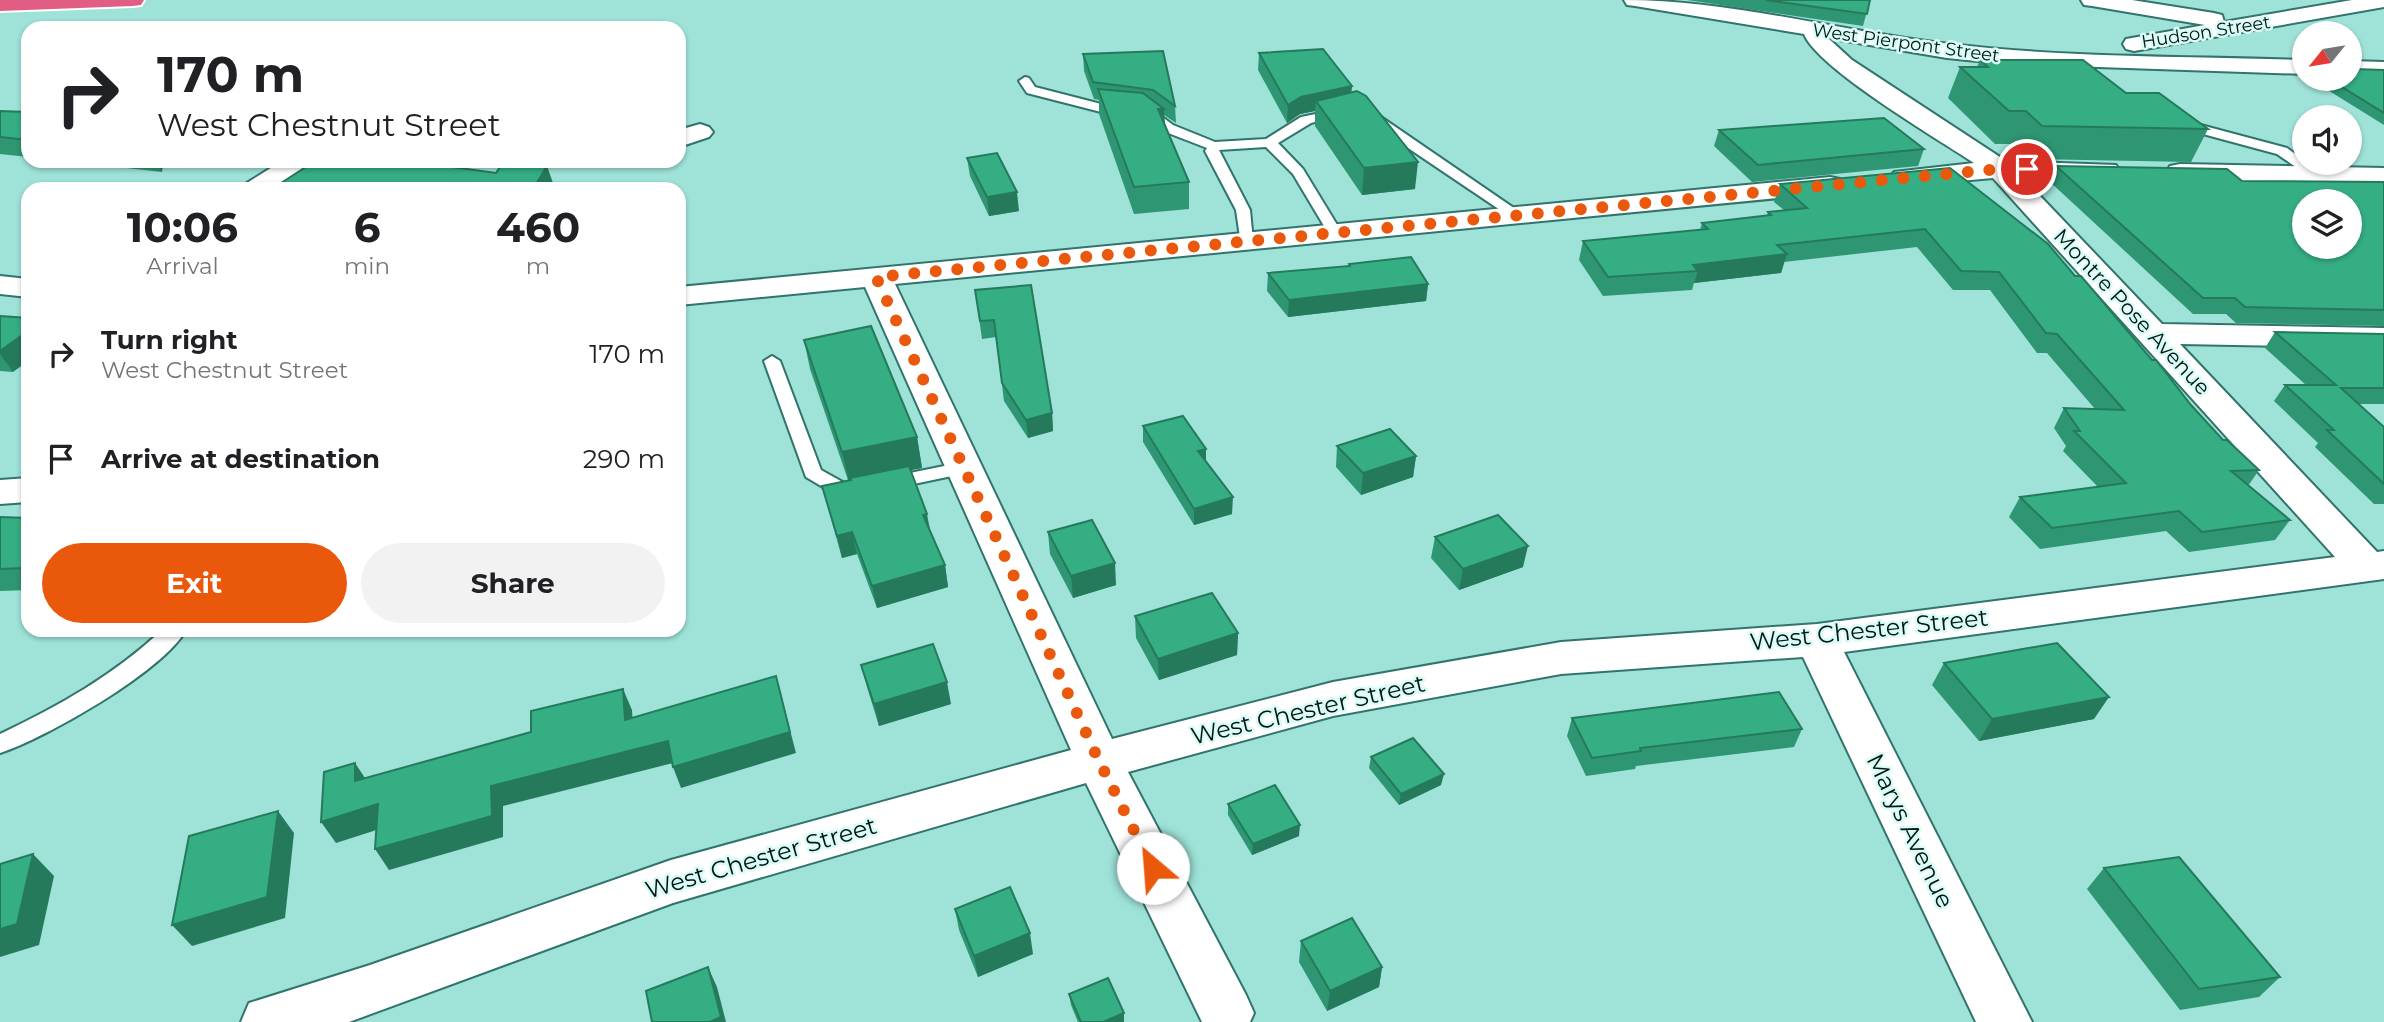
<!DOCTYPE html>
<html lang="en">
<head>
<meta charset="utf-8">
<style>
  body { margin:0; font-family:Montserrat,sans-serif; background:#f2f2f2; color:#202124; height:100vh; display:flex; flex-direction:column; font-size:26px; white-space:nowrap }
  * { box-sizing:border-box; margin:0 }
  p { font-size:23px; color:#757577 }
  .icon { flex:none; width:38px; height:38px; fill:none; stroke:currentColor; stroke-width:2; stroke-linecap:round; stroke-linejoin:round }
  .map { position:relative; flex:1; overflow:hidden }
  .panel { position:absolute; left:21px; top:182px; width:665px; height:455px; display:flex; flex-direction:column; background:#fff; border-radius:21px; box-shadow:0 2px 5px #0004 }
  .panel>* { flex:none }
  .hud { position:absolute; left:21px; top:21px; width:665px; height:147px; border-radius:21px; box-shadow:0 2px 5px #0004; background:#fff; color:#202124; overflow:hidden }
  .needle { width:46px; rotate:240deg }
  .tools { position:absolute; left:2292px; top:21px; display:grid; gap:14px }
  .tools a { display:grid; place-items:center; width:70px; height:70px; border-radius:50%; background:#fff; box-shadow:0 2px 5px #0004; font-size:35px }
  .pin { position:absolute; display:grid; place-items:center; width:60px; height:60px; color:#fff; margin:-30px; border:4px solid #fff; border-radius:50%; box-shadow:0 2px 7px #0007 }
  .me { position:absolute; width:77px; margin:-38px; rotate:333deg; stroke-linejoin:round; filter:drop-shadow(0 0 5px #0008) }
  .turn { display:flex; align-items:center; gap:24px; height:147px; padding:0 21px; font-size:32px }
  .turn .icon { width:91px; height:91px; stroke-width:2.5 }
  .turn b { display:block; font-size:49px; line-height:60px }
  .eta { display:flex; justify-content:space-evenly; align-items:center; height:119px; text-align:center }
  .eta b { font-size:42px; font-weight:700; line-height:49px }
  .button { display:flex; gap:14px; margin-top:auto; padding:14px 21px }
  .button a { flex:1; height:80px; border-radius:42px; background:#ea580c; color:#fff; font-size:28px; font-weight:700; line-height:80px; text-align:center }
  .button a+a { background:#f2f2f2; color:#202124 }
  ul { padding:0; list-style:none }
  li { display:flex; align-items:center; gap:21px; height:105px; padding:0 21px }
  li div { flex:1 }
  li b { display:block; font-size:26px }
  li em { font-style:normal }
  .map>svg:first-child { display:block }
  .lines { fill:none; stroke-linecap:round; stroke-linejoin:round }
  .lane-casing { stroke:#31746c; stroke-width:4 }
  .street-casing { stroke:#31746c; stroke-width:4 }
  .highway-casing { stroke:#fff; stroke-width:4 }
  .lane { fill:#fff; fill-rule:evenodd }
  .street { fill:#fff; fill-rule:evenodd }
  .highway { fill:#e25d83; fill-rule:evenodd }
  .wall { fill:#2e9672 }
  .shaded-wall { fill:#257a5c }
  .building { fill:#35ae84; stroke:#257a5c; stroke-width:2; fill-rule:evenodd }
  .route { stroke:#ea580c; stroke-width:12; stroke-dasharray:0 21.6 }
  .labels { text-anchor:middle; stroke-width:5; stroke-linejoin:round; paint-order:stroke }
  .far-street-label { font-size:18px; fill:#001815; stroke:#dafbf6 }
  .street-label { font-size:21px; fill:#001815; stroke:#dafbf6 }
  .near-street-label { font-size:24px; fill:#001815; stroke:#dafbf6 }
</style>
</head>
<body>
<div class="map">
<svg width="2384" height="1022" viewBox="0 0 2384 1022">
  <rect width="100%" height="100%" fill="#9ee2d8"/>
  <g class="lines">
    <g class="lane-casing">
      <g id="lane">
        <polygon points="1025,77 1029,78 1035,87 1105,105 1137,106 1153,110 1173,125 1215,142 1266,139 1301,117 1345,108 1345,114 1311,123 1278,143 1303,169 1342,233 1335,237 1330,236 1293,174 1266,147 1219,150 1250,210 1253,241 1246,245 1241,244 1236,210 1205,151 1207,148 1163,131 1145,116 1105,113 1027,93 1019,81"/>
        <polygon points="1376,116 1381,117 1524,215 1517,219 1512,218 1371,123 1370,120"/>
        <polygon points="2182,120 2287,148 2324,175 2317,179 2312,178 2277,154 2177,127 2176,124"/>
        <polygon points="772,356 780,361 821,470 848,485 864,486 866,490 864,494 845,498 838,496 806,477 764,361"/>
        <polygon points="964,462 971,464 973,468 971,472 890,489 881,483 890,477"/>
        <path d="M162 630H186C162 672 46 738 0 753V734C59 706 114 675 162 630Z"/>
      </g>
    </g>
    <g class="street-casing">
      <g id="street">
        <path d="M1624 0C1734 0 1841 32 1950 44 2067 58 2187 56 2305 60V74L2007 64 1947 58 1828 38 1852 60 2006 161 2116 165 2120 171 2116 177 2106 179 2023 178 2162 324 2384 328V348L2180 344 2377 552 2384 551V579L1844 652 2032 1022H1976L1803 657 1561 674 1333 716 1128 772 1246 995 1254 1013 1250 1022H1202L1086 783 673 903 349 1022H241L249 1003 370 965 671 860 1071 750 865 287 679 305V287L1830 177 1840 179 1844 185 1840 191 1830 193 895 284 1112 739 1333 682 1561 642 1817 624 2335 557 1993 178 1904 186 1894 184 1890 178 1894 172 1974 163C1938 139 1817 68 1804 34L1635 6 1627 5Z"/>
        <polygon points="2081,0 2132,0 2214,13 2222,15 2224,22 2352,0 2384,0 2384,7 2134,51 2126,49 2123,44 2126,39 2205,25 2092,6 2084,5"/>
        <polygon points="2350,61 2384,62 2384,76 2350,75"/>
        <polygon points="700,124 709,127 713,132 709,137 679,147 679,130"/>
        <polygon points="282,161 314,161 310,167 276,189 243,189 247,183"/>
        <polygon points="2180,164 2384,168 2384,184 2180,180 2170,178 2166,172 2170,166"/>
        <polygon points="0,276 28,279 28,297 0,294"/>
        <polygon points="28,478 28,502 0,504 0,480"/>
      </g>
    </g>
    <g class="highway-casing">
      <polygon id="highway" points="0,0 144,0 141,5 133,6 0,11"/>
    </g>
    <use href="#lane" class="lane"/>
    <use href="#street" class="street"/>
    <use href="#highway" class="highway"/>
  </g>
  <g class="wall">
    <polygon points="1687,0 1870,0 1863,26"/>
    <polygon points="1163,51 1175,106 1176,123 1164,115 1165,124 1189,182 1189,209 1134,214 1099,114 1099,100 1094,99 1084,71 1083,54"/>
    <polygon points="1259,53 1352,86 1351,92 1415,189 1362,195 1315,126 1315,111 1300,114 1287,123 1258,70"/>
    <polygon points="1980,60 2126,93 2208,129 2191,162 2027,159 2012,144 1995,144 1948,98 1960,67 1977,67"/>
    <polygon points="2355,69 2384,70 2384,125 2310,79 2350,79"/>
    <polygon points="0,111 28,112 28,157 0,154"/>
    <polygon points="1719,130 1924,149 1918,166 1752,182 1714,146"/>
    <polygon points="967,158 1019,211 989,216 970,176"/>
    <polygon points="64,161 163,161 162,172"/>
    <polygon points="2056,166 2242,181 2384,182 2384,326 2236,323 2226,314 2193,314 2049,181"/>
    <polygon points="1780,184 2075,276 2223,440 2259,470 2248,486 2290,520 2275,540 2189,552 2166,531 2040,549 2009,517 2020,497 2098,487 2063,451 2066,446 2054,428 2064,408 2095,409 2047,353 2037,353 1990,290 1953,290 1917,247 1784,262 1781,273 1694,283 1692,290 1603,296 1579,260 1583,241 1700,230 1702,223 1767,216 1768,212 1784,210 1774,202"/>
    <polygon points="1349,264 1428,284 1426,301 1288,317 1267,291 1268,273 1349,267"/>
    <polygon points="975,290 1052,413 1053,431 1028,438 1004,401 996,337 982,339"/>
    <polygon points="0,316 13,372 0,371"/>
    <polygon points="2275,332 2384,334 2384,404 2359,404 2384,427 2384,504 2374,504 2315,447 2318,443 2274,401 2285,385 2306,385 2265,348"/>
    <polygon points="804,340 917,437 922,468 910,470 930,531 945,565 948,587 877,608 857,554 842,558 822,486 848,480 810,369"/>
    <polygon points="1143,426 1206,449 1206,461 1232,514 1194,525 1143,442"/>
    <polygon points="1337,446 1416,456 1413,477 1361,495 1336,467"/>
    <polygon points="0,517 28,518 28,590 0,591"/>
    <polygon points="1048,532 1116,585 1073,598 1050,554"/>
    <polygon points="1435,537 1523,567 1459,590 1431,558"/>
    <polygon points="1135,616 1238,633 1237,655 1159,680 1136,638"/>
    <polygon points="1944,663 2094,719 1979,741 1932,685"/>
    <polygon points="861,665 951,704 879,726 867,687"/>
    <polygon points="1572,718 1802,729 1794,747 1636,766 1635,769 1586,776 1567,736"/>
    <polygon points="1371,757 1441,785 1399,805 1369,768"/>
    <polygon points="1228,804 1299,836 1252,855 1228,815"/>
    <polygon points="2104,868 2280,977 2259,997 2180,1010 2087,889"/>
    <polygon points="955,909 1033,954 978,977 959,930"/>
    <polygon points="1301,941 1382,967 1379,987 1327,1011 1299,962"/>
    <polygon points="1069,994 1124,1013 1124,1022 1078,1022 1071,1005"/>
  </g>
  <g class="shaded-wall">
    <polygon points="1352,86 1350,103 1316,101 1315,111 1300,114 1287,123 1288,105 1301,97"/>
    <polygon points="1158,109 1164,109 1165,134"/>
    <polygon points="156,161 163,161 162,172"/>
    <polygon points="1418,162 1415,189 1362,195 1364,168"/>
    <polygon points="547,166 553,183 550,189 533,189"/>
    <polygon points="1017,192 1019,211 989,216 987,197"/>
    <polygon points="1787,254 1781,273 1694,283 1698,271 1693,265"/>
    <polygon points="1428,284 1426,301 1288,317 1289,300"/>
    <polygon points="28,331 28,361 13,372 0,354 0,351"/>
    <polygon points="1052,413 1053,431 1028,438 1026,420"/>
    <polygon points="917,437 922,468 849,482 842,452"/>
    <polygon points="1206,449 1206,465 1198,451"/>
    <polygon points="1416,456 1413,477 1361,495 1363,473"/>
    <polygon points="1233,497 1232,514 1194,525 1194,509"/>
    <polygon points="927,514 931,535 923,515"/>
    <polygon points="852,532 857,554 842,558 837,536"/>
    <polygon points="1528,546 1523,567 1459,590 1463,569"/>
    <polygon points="28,563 28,574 23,568"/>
    <polygon points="1115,563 1116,585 1073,598 1071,576"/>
    <polygon points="945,565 948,587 877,608 872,586"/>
    <polygon points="1238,633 1237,655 1159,680 1158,659"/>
    <polygon points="776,676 796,753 681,788 673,767"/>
    <polygon points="947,682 951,704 879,726 874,704"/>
    <polygon points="623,689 632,710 634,741 625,720"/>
    <polygon points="2109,697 2094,719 1979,741 1992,719"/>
    <polygon points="668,741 677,762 503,806 503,837 389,870 375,849 491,786"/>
    <polygon points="355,763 369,784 355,781"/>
    <polygon points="1444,774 1441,785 1399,805 1401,794"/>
    <polygon points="378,804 392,825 336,843 321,822"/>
    <polygon points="278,811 294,833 285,918 192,946 172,925"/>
    <polygon points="1300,825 1299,836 1252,855 1253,844"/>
    <polygon points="33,854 54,876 39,945 0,957 0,929"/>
    <polygon points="1030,933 1033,954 978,977 974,956"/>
    <polygon points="708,967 717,987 726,1022 710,1022"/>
    <polygon points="1382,967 1379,987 1327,1011 1330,991"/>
    <polygon points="1124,1013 1124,1022 1103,1022"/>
  </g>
  <g class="building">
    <polygon points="1766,0 1870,0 1867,14"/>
    <polygon points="1323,49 1352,86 1301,97 1288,105 1259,53"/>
    <polygon points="1163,51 1175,106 1153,90 1093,82 1083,54"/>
    <polygon points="1980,60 2083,60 2126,93 2159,93 2208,129 2042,126 2026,111 2009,111 1960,67 1988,67"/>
    <polygon points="2350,64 2352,64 2355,69 2384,70 2384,113 2329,79 2350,79 2350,69 2351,69"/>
    <polygon points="1098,89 1143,93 1164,109 1158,109 1189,182 1134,187"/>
    <polygon points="1357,91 1366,96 1418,162 1364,168 1316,101"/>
    <polygon points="0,111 28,112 28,140 0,137"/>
    <polygon points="1884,118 1924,149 1758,165 1719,130"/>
    <polygon points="997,153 1017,192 987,197 967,158"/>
    <polygon points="315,161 376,161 404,164 408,161 496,173 500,167 547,166 533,189 272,189"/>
    <path d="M2056 166 2227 169 2242 181 2384 182V310L2245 307 2235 298H2203ZM2305 201H2350V247H2305Z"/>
    <polygon points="1950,168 2048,244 2075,276 2081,276 2152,360 2156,360 2191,405 2223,440 2227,440 2259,470 2231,471 2290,520 2202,532 2179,511 2052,528 2020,497 2126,483 2074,431 2080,431 2064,408 2124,410 2057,334 2046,333 1999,272 1961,271 1925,229 1777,245 1787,254 1693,265 1698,271 1608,277 1583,241 1708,229 1702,223 1771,215 1768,212 1807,208 1780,184"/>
    <polygon points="1411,257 1428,284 1289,300 1268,273 1350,266 1349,264"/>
    <polygon points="1031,285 1052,413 1026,420 1002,383 994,320 980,321 975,290"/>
    <polygon points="0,316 28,318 28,331 0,351"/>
    <polygon points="871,326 917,437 842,452 804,340"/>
    <polygon points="2275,332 2384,334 2384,388 2341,388 2384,427 2384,484 2327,430 2334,430 2285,385 2336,385"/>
    <polygon points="1183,416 1206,449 1198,451 1233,497 1194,509 1143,426"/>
    <polygon points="1390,429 1416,456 1363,473 1337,446"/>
    <polygon points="909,466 927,514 923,515 945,565 872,586 852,532 837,536 822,486 851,480 850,478"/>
    <polygon points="1498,515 1528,546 1463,569 1435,537"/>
    <polygon points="0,517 28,518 28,563 23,568 0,569"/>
    <polygon points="1092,520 1115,563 1071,576 1048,532"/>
    <polygon points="1212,593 1238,633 1158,659 1135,616"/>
    <polygon points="2057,643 2109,697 1992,719 1944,663"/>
    <polygon points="933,644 947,682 874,704 861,665"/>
    <polygon points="776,676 790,732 673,767 668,741 491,786 492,816 375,849 378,804 321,822 324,772 355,763 355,781 531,732 531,711 623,689 625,720"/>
    <polygon points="1779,692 1802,729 1640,748 1641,751 1592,758 1572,718"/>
    <polygon points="1413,738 1444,774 1401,794 1371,757"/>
    <polygon points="1275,785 1300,825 1253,844 1228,804"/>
    <polygon points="278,811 267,897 172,925 189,836"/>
    <polygon points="33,854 17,924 0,929 0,864"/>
    <polygon points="2179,857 2280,977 2199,989 2104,868"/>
    <polygon points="1010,887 1030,933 974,956 955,909"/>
    <polygon points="1352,918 1382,967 1330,991 1301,941"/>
    <polygon points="708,967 721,1017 710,1022 652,1022 646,991"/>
    <polygon points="1108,978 1124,1013 1103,1022 1081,1022 1069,994"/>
  </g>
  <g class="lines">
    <polyline class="route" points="1153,868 1099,761 876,277 2000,169 2027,169"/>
  </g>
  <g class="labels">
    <g class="far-street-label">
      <text transform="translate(2206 32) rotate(-9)" y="6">Hudson Street</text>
      <text transform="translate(1906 43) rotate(8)" y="6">West Pierpont Street</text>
    </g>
    <g class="street-label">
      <text transform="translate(2132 312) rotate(47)" y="7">Montre Pose Avenue</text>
    </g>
    <g class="near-street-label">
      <text transform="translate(1869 630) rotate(-6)" y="8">West Chester Street</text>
      <text transform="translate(1308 710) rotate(-13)" y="8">West Chester Street</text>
      <text transform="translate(1910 831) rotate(64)" y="8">Marys Avenue</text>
      <text transform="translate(761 858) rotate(-16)" y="8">West Chester Street</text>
    </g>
  </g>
</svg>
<div class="tools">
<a><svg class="needle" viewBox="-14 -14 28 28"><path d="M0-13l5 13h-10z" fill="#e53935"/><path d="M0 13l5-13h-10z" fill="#757577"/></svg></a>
<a><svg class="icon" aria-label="sound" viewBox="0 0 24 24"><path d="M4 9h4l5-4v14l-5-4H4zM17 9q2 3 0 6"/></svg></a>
<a><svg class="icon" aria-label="layers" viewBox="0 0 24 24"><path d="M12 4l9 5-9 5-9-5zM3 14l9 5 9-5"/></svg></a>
</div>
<div class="pin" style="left:2027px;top:169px;background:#d93025"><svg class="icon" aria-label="arrive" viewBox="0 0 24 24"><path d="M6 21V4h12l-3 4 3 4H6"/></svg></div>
<svg class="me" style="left:1153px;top:868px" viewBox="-20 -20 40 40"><circle r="19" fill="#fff"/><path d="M0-13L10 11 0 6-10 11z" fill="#ea580c"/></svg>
<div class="hud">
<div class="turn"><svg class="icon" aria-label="right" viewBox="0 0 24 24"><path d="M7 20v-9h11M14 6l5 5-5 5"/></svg><div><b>170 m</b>West Chestnut Street</div></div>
</div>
<section class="panel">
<div class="eta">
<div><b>10:06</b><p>Arrival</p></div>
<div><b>6</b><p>min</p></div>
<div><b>460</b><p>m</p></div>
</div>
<ul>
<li><svg class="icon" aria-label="right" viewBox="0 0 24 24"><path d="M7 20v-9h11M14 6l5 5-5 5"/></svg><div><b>Turn right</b><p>West Chestnut Street</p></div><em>170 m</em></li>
<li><svg class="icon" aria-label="arrive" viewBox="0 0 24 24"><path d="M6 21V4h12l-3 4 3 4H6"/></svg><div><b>Arrive at destination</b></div><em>290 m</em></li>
</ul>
<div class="button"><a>Exit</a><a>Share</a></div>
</section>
</div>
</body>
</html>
